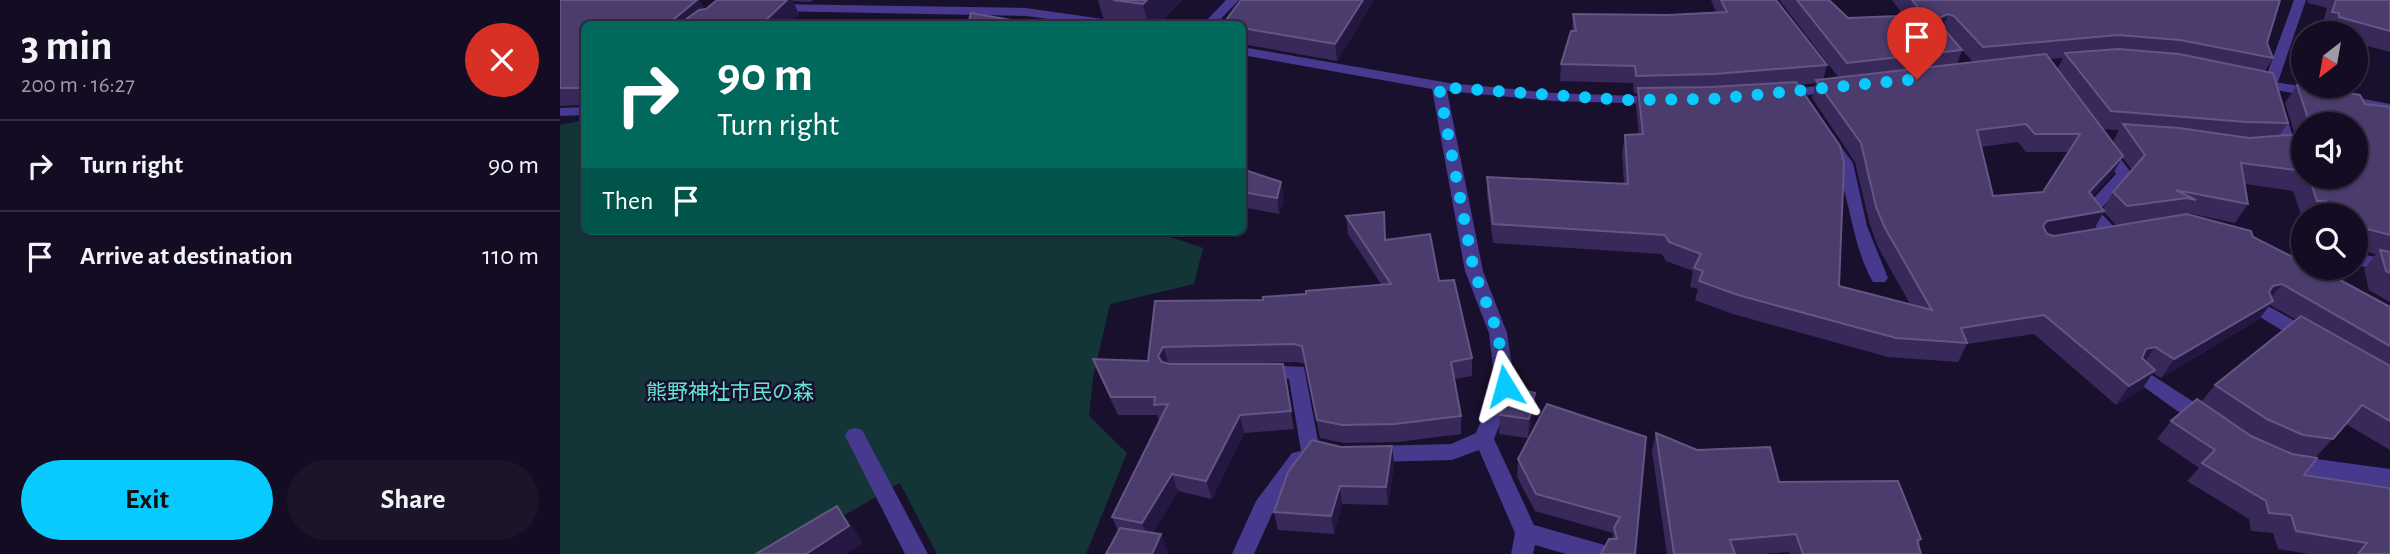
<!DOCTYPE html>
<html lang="en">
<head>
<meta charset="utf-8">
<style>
  body { margin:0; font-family:"Alegreya Sans","Noto Sans JP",sans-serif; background:#1c152a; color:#f1f3f6; height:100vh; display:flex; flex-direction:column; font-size:26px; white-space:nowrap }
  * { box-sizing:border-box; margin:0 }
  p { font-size:23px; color:#9d9ba5 }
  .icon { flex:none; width:38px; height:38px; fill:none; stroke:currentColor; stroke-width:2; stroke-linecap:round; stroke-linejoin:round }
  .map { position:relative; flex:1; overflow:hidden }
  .side { display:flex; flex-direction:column; background:#130c22; width:560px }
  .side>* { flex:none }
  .guide { position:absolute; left:21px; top:21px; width:665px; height:214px; border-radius:10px; box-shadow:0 2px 5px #0004,0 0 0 2px #322c40; background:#00695c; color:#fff; overflow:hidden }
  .needle { width:46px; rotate:211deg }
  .controls { position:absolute; left:1731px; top:21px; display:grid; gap:14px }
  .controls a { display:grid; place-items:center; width:77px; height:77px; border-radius:50%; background:#130c22; box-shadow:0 2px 5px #0004,0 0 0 2px #322c40; font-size:35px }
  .pin { position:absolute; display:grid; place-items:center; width:60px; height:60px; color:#fff; margin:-72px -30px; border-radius:50% 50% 50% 0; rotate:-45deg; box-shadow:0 0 7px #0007 }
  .pin .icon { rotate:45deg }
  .me { position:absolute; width:77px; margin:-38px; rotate:352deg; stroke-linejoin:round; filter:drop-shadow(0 0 5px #0008) }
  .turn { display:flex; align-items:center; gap:24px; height:147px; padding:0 21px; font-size:32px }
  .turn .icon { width:91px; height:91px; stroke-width:2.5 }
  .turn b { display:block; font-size:49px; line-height:60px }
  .then { display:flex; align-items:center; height:66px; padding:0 21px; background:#0003; gap:14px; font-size:26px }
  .round { display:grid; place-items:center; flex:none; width:74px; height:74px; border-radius:37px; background:#1c152a }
  .summary { display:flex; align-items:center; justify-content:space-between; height:119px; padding:0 21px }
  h1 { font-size:42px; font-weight:600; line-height:52px }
  .button { display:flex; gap:14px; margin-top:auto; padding:14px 21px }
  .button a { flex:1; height:80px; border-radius:42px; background:#08caff; color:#111; font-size:28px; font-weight:600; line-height:80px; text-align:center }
  .button a+a { background:#1c152a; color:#f1f3f6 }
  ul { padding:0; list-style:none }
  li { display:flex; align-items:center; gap:21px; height:91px; padding:0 21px; border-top:2px solid #322c40 }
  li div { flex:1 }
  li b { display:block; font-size:26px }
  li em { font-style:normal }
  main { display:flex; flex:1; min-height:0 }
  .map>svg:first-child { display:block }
  .green { fill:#133537 }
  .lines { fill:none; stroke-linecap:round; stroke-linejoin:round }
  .service { fill:#46398e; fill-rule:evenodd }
  .minor { fill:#46398e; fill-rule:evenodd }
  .tertiary { fill:#46398e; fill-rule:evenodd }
  .wall { fill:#39295b; fill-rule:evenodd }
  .shaded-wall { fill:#241741 }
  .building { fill:#4b3c6d; stroke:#635584; stroke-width:2; fill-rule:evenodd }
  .route { stroke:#08caff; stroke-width:12; stroke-dasharray:0 21.6 }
  .labels { text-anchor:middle; stroke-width:5; stroke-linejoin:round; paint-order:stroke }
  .park-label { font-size:21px; fill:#61e6d4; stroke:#19102d }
</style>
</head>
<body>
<main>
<section class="side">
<div class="summary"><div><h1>3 min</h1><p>200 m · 16:27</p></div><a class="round" style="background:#d93025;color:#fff"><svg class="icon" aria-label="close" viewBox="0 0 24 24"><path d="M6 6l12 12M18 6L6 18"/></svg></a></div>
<ul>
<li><svg class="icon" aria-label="right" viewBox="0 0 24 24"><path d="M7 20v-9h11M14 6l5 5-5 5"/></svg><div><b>Turn right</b></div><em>90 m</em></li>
<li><svg class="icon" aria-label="arrive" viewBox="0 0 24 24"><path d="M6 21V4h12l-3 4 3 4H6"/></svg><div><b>Arrive at destination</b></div><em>110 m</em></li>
</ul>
<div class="button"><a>Exit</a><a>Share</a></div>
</section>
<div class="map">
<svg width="1830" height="554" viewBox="0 0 1830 554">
  <rect width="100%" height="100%" fill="#19102d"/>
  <polygon class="green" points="24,120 24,231 593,231 643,248 634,284 550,304 533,378 529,416 567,453 526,554 377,554 340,483 218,554 0,554 0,125"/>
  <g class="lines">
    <polygon class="service" points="24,107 24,115 0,116 0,108"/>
    <g class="minor">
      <polygon points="666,0 679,0 656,24 643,24"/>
      <polygon points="1734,0 1746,0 1717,85 1736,147 1733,150 1718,152 1710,147 1719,142 1703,85"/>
      <polygon points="215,4 466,8 550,20 556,24 526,24 466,16 211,11 209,8"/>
      <polygon points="682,47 889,83 994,93 1104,97 1106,100 1099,104 994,101 887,91 923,271 947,333 955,386 934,439 974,525 1041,544 1049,547 1052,554 1006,554 975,545 973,554 951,554 955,533 919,450 892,460 812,462 805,460 802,454 805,448 812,446 891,444 916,433 935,386 929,333 905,271 872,89 682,55"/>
      <polygon points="1277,84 1284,88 1282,91 1221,98 1214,94 1221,90"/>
      <path d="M1272 139 1277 141 1293 163 1307 226 1328 278 1325 282H1313C1288 239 1292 185 1264 144Z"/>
      <polygon points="1543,140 1548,142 1572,174 1539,211 1555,228 1570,229 1572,233 1564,239 1545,238 1522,211 1556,174 1535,145"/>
      <polygon points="1796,253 1830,260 1830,272 1796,265"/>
      <polygon points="1706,305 1755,332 1757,337 1755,342 1741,342 1700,317 1697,312 1700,307"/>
      <polygon points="704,365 744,367 759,446 756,452 747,454 749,459 746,465 712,514 694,554 672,554 696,501 732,453 741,451 729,379 697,377 694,372 697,367"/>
      <polygon points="1581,368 1654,415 1657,421 1654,427 1647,429 1640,427 1574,380 1571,375 1574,370"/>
      <polygon points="295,428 302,430 368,554 345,554 285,436 288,430"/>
      <polygon points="1727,455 1830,469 1830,487 1727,473 1720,470 1717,464 1720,458"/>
    </g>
    <g class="tertiary">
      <polygon points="1710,81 1755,89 1762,93 1755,97 1705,88 1705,82"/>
      <polygon points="1783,95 1830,104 1830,112 1778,102 1776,99"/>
    </g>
  </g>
  <g class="wall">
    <polygon points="0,0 145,9 157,0 253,0 251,2 233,1 239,14 228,24 24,24 24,105 0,106"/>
    <polygon points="538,0 622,0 599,24 545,24"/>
    <polygon points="814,0 777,61 682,44 682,24"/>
    <path d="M1151 0H1216L1267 65 1263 80 1279 78 1220 1 1221 0H1269L1288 18 1344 16 1332 0H1720L1707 43 1713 58 1705 71 1728 123 1719 136 1735 135 1725 103 1737 85 1805 104 1830 107V302L1809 290 1804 269 1816 254 1796 249V215H1743V220L1733 191 1685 184 1688 204 1675 223 1628 213 1627 214 1693 237 1828 306 1830 304V450L1786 424 1756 457 1731 454 1744 475 1830 554H1749L1718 549 1713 533 1691 531 1689 519 1627 481 1639 468 1597 439 1611 421 1641 402 1655 385 1737 320 1710 305 1699 319 1601 378 1593 373 1582 389 1556 405 1474 334 1407 344 1398 362 1328 357 1173 314 1135 300 1138 289 1130 287 1133 271 1106 261 1102 254 933 243 927 195V177L1064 184 1062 153 1065 135H1079L1076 106 1077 93H1074L1073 83 1000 81 1001 64 1012 31 1013 14 1107 15 1156 12ZM1402 50 1413 62 1397 64ZM1503 58 1497 70 1489 59ZM1256 83 1252 98 1295 162 1310 225 1318 247 1350 304 1279 286 1238 85ZM1743 124H1796V177H1743ZM1542 129 1559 130 1553 142ZM1458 142 1466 152H1508L1483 192 1433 196 1421 147ZM1562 157 1572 170 1553 192 1543 209 1532 196 1553 174ZM1544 212 1556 225 1574 223 1534 229Z"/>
    <polygon points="1747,0 1830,0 1830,52 1796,43 1796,33 1767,33 1767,31 1761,30 1767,8 1748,3"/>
    <polygon points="682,169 724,198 719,214 682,207"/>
    <polygon points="786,216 826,240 879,281 912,358 912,376 894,379 901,416 901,434 837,442 784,443 760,438 745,364 737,362 669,364 723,364 734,429 684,433 652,499 618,491 593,533 608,552 607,554 546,554 558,531 552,517 599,421 597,415 558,415 540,377 533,359 588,361 595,301 703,300 821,284 788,234"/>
    <polygon points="975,393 974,411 968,438 939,434 940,415"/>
    <polygon points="1096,433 1361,539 1359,545 1361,554 1230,554 1229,552 1202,554 1107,554 1092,451"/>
    <polygon points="1086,437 1075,554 1052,539 1053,533 975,511 957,477 958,459"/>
    <polygon points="832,446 834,464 828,505 782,504 774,534 718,530 714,512 781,447"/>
  </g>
  <g class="shaded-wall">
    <polygon points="137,0 139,0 148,15 125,20 128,24 108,24"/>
    <polygon points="227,0 232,0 239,14 228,24 207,24 205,21"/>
    <polygon points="587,0 622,0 599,24 588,24 583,4"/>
    <polygon points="803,0 814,0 777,61 775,44"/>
    <polygon points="1388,14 1382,31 1373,36 1379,18"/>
    <polygon points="1563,156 1553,174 1519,211 1529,192"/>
    <polygon points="721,182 724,198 719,214 717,198"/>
    <polygon points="1544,211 1534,229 1478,239 1483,226 1487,221"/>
    <polygon points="1722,284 1707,303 1699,305 1713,286"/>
    <polygon points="1713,301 1699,319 1601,378 1614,359"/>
    <polygon points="603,347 609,365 604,374 598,356"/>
    <polygon points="1595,347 1582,366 1573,367 1586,349"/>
    <polygon points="723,364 727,382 734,429 731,411"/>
    <polygon points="1595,370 1582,389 1556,405 1569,386"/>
    <polygon points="975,393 974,411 968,438 969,419"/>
    <polygon points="680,415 684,433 652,499 646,481"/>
    <polygon points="832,446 834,464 828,505 826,487"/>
    <polygon points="612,474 618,491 589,540 582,523"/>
    <polygon points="780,486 782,504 774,534 771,516"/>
    <polygon points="277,506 291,524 303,543 287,554 246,554"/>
    <polygon points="601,534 608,552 607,554 592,554"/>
  </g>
  <g class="building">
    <polygon points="0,0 137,0 108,24 24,24 24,88 0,88"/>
    <polygon points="157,0 227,0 205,21 125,20 139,10 146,9"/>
    <polygon points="553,0 587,0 583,4"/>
    <polygon points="681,0 803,0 775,44 682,28 682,24 663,24"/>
    <polygon points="1161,0 1216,0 1267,65 1154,74 1076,76 1075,66 1001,64 1011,31 1016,31 1013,14 1107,15 1167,12"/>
    <polygon points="1237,0 1269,0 1288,18 1364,15 1352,0 1720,0 1707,43 1713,58 1620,40 1558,35 1423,47 1394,16 1388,14 1379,18 1378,22 1402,50 1287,63"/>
    <polygon points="1776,0 1830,0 1830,31 1779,17 1779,13 1772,12"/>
    <polygon points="411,13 474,24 408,24"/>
    <polygon points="1558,49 1619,54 1713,73 1728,123 1686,122 1551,111 1505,53"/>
    <path d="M1486 54 1563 156 1529 192 1544 211 1487 221 1483 226 1487 234 1494 236 1627 214 1691 231 1693 237 1735 258 1737 256 1743 260V268H1758L1830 307V346L1722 284 1713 286 1709 292 1713 301 1614 359 1595 347 1586 349 1582 358 1595 370 1569 386 1484 315 1401 328 1407 343 1336 338 1178 295 1139 281 1143 271 1134 268 1141 254 1109 242 1105 235 933 224 927 177 1068 184 1065 135 1083 134 1078 88 1150 87 1236 82 1280 146 1284 163 1279 286 1372 310 1325 228 1316 207 1301 143 1256 80ZM1466 124 1475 134H1520L1483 192 1433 196 1417 130Z"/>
    <polygon points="1737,85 1800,95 1805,104 1830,107 1830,235 1796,226 1796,215 1771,215 1766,201 1757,201 1749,177 1796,177 1796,124 1750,124"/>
    <polygon points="1563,124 1619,128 1689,138 1743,134 1743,171 1681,163 1688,204 1616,190 1636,200 1627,198 1567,206 1553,192 1585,155"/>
    <polygon points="682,169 721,182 717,198 682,192"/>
    <polygon points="824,212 825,240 870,234 879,281 894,280 912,358 891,362 901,416 835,424 782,425 757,420 742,346 734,344 603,347 598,356 602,362 610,364 723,364 731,411 680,415 646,481 612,474 582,523 552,517 608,404 594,405 595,397 551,397 533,359 588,361 595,301 703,300 703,297 746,294 746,291 831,284 786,216"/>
    <polygon points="1820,250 1830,252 1830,273 1826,271"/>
    <polygon points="1741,316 1830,366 1830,421 1802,405 1773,439 1743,435 1707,419 1655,385"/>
    <polygon points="951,387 975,393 969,419 940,415"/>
    <polygon points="1637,399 1691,436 1732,454 1757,458 1744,475 1830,488 1830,554 1798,554 1807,543 1736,531 1731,515 1709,513 1706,501 1642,463 1655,450 1611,421"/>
    <polygon points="987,404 1086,437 1075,554 1041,554 1049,539 1057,539 1054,528 1060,517 976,494 958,459"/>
    <polygon points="1096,433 1137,450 1210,447 1219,482 1338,481 1361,539 1357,540 1361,554 1243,554 1236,534 1170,540 1175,554 1114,554"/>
    <polygon points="752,440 781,447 832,446 826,487 780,486 771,516 714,512 728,472"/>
    <polygon points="277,506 289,526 246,554 196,554"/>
    <polygon points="560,528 601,534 592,554 546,554"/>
  </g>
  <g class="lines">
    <polyline class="route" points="945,386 938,333 914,271 879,87 1064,100 1153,99 1357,79"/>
  </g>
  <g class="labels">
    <g class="park-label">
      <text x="170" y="399">熊野神社市民の森</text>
    </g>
  </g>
</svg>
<div class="controls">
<a><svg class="needle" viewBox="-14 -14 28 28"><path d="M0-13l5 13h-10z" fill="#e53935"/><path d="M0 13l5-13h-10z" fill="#9d9ba5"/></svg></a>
<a><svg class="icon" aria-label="sound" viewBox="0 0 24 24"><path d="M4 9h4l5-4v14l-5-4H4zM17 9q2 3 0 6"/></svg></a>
<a><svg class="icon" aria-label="search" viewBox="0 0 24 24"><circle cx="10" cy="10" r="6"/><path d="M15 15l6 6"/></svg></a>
</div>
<div class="pin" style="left:1357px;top:79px;background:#d93025"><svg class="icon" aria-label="arrive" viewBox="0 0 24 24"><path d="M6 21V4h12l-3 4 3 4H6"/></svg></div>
<svg class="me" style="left:945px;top:386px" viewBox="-20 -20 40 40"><path d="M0-17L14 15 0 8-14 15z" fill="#08caff" stroke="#fff" stroke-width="4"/></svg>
<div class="guide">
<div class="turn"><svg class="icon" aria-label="right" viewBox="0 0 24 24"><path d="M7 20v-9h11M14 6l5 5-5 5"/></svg><div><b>90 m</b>Turn right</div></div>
<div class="then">Then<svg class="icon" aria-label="arrive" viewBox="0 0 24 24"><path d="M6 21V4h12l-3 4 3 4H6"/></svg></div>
</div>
</div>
</main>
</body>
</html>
